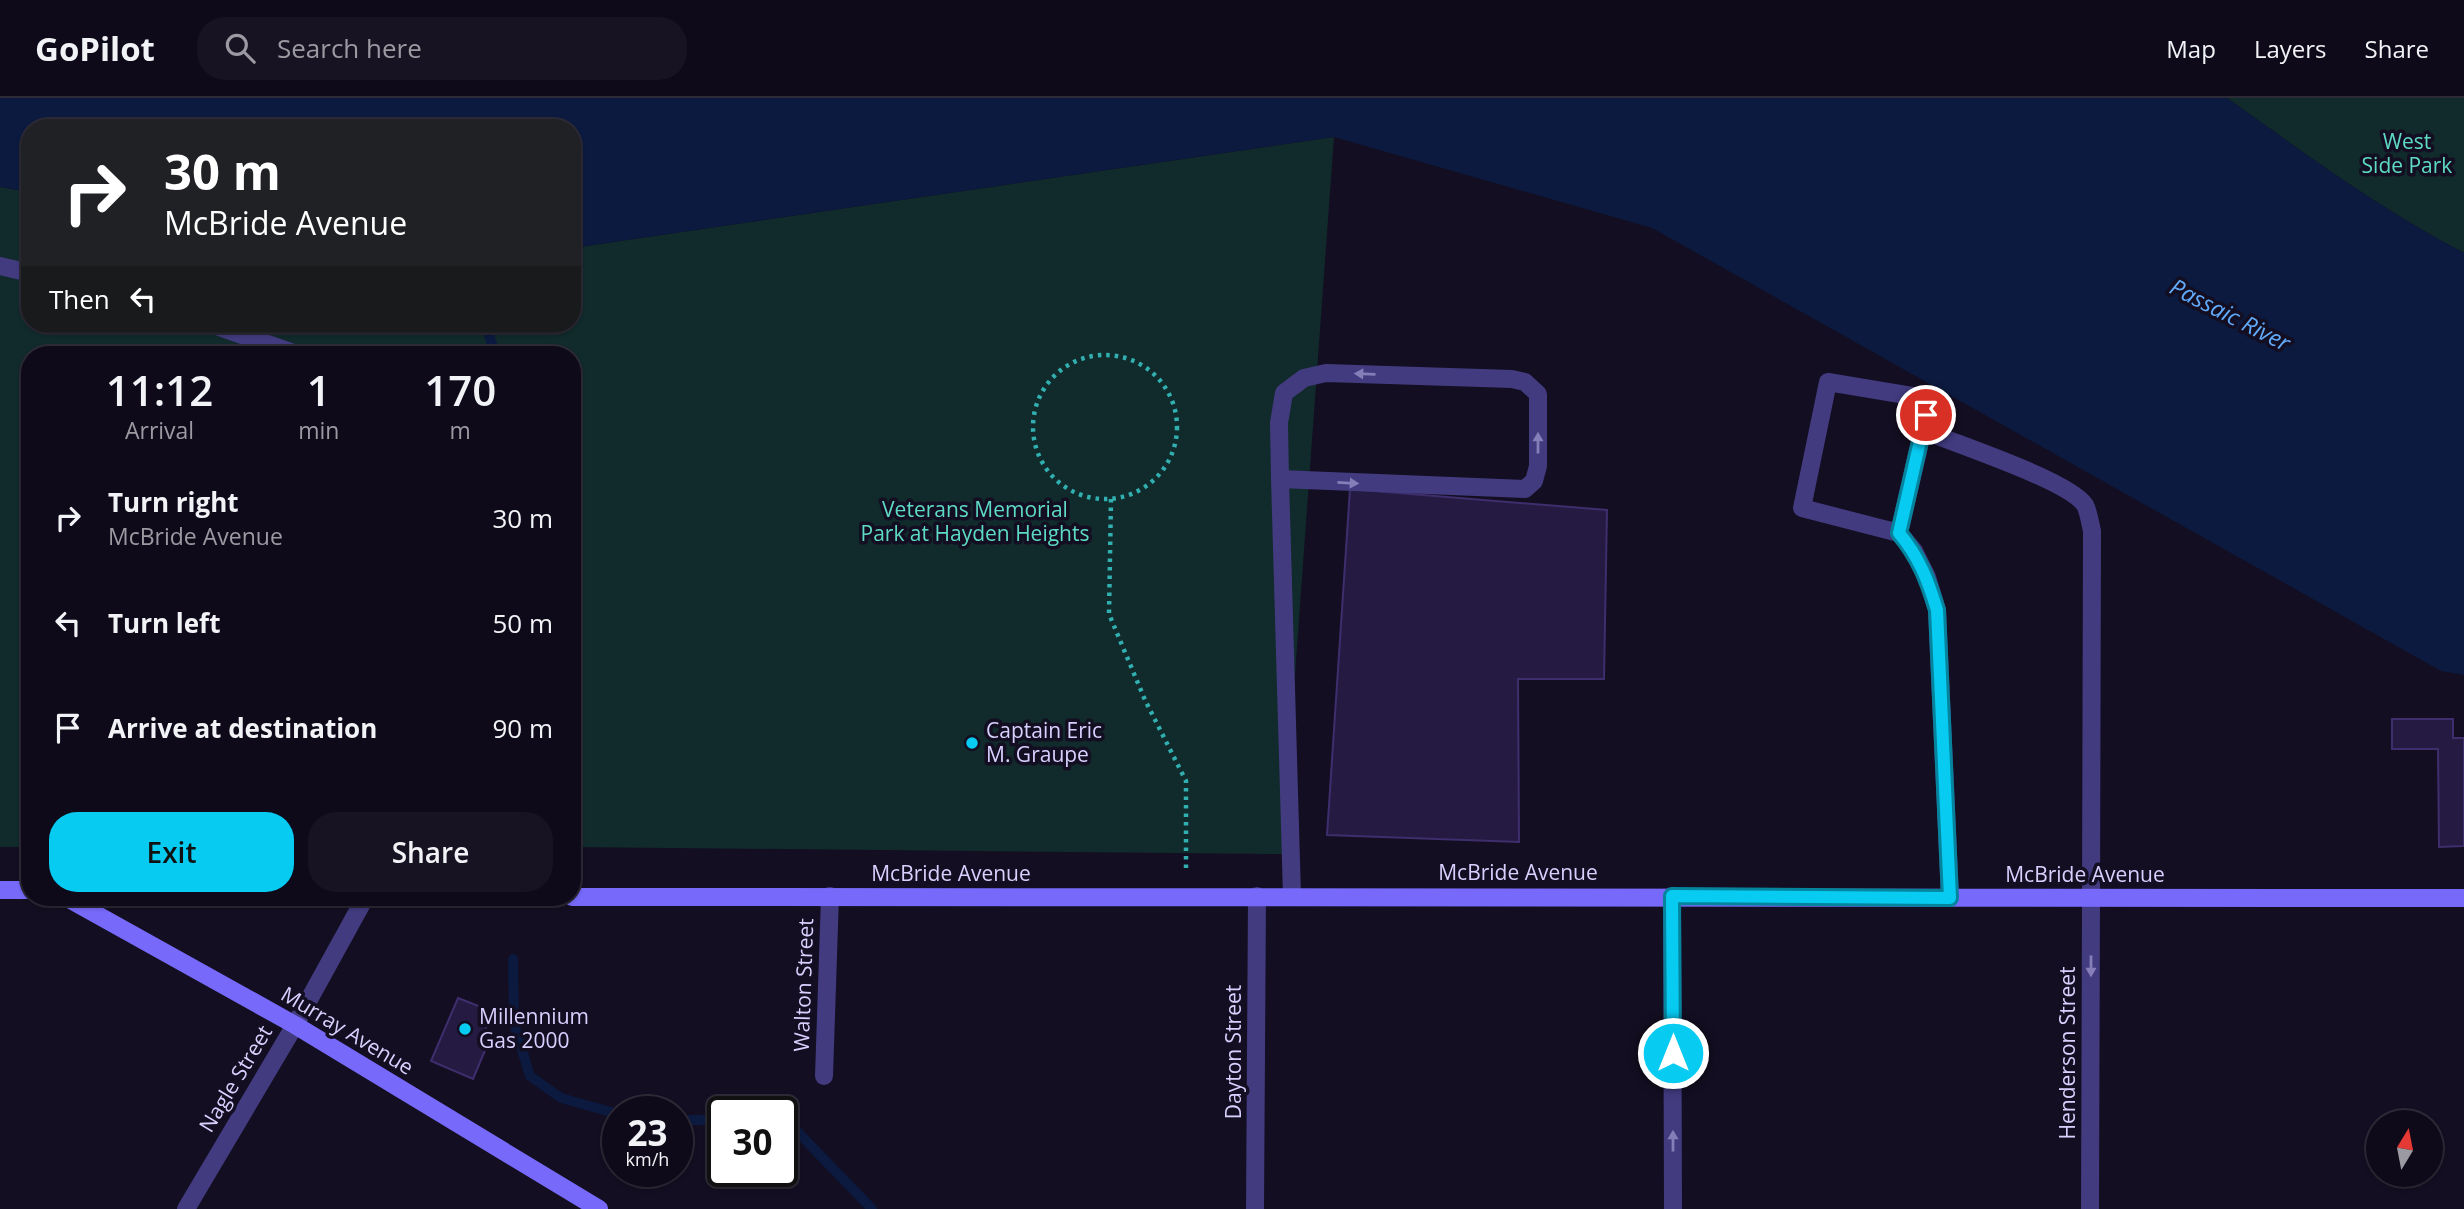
<!DOCTYPE html>
<html lang="en">
<head>
<meta charset="utf-8">
<style>
  body { margin:0; font-family:"Open Sans",sans-serif; background:#171322; color:#f1f3f6; height:100vh; display:flex; flex-direction:column; font-size:26px; white-space:nowrap }
  * { box-sizing:border-box; margin:0 }
  p { font-size:23px; color:#9b9aa2 }
  .icon { flex:none; width:38px; height:38px; fill:none; stroke:currentColor; stroke-width:2; stroke-linecap:round; stroke-linejoin:round }
  .map { position:relative; flex:1; overflow:hidden }
  .drawer { position:absolute; left:21px; top:248px; width:560px; height:560px; display:flex; flex-direction:column; background:#0e0a19; border-radius:28px; box-shadow:0 2px 5px #0004,0 0 0 2px #2e2b38 }
  .drawer>* { flex:none }
  .top-card { position:absolute; left:21px; top:21px; width:560px; height:214px; border-radius:28px; box-shadow:0 2px 5px #0004,0 0 0 2px #2e2b38; background:#202124; color:#fff; overflow:hidden }
  .needle { width:46px; rotate:10deg }
  .buttons { position:absolute; left:2366px; top:1012px; display:grid; gap:14px }
  .buttons a { display:grid; place-items:center; width:77px; height:77px; border-radius:50%; background:#0e0a19; box-shadow:0 2px 5px #0004,0 0 0 2px #2e2b38; font-size:35px }
  .speed { position:absolute; left:602px; top:998px; display:flex; gap:14px; font-size:35px; font-weight:700; text-align:center }
  .speed>* { display:grid; place-content:center; width:91px; height:91px; border-radius:50%; background:#0e0a19; box-shadow:0 2px 5px #0004,0 0 0 2px #2e2b38; line-height:1 }
  .speed small { font-size:18px; font-weight:400 }
  .speed .limit { border:4px solid #111; border-radius:10px; background:#fff; color:#111 }
  .pin { position:absolute; display:grid; place-items:center; width:60px; height:60px; color:#fff; margin:-30px; border:4px solid #fff; border-radius:50%; box-shadow:0 2px 7px #0007 }
  .me { position:absolute; width:77px; margin:-38px; rotate:0deg; stroke-linejoin:round; filter:drop-shadow(0 0 5px #0008) }
  .turn { display:flex; align-items:center; gap:24px; height:147px; padding:0 28px; font-size:32px }
  .turn .icon { width:91px; height:91px; stroke-width:2.5 }
  .turn b { display:block; font-size:49px; line-height:60px }
  .then { display:flex; align-items:center; height:66px; padding:0 28px; background:#0003; gap:14px; font-size:26px }
  .eta { display:flex; justify-content:space-evenly; align-items:center; height:119px; text-align:center }
  .eta b { font-size:42px; font-weight:600; line-height:49px }
  .button { display:flex; gap:14px; margin-top:auto; padding:14px 28px }
  .button a { flex:1; height:80px; border-radius:28px; background:#08cbf2; color:#111; font-size:28px; font-weight:600; line-height:80px; text-align:center }
  .button a+a { background:#171322; color:#f1f3f6 }
  ul { padding:0; list-style:none }
  li { display:flex; align-items:center; gap:21px; height:105px; padding:0 28px }
  li div { flex:1 }
  li b { display:block; font-size:26px }
  li em { font-style:normal }
  header { display:flex; align-items:center; gap:42px; box-sizing:border-box; height:98px; padding:0 35px; background:#0e0a19; border-bottom:2px solid #2e2b38 }
  header strong { font-size:33px }
  nav { display:flex; gap:38px; margin-inline-start:auto; font-size:24px }
  .search { width:490px; height:63px; background:#171322; display:flex; align-items:center; gap:18px; box-sizing:border-box; padding:0 24px; border-radius:28px; color:#9b9aa2; font-size:26px }
  .map>svg:first-child { display:block }
  .green { fill:#112a2b }
  .water { fill:#0b1a3e }
  .lines { fill:none; stroke-linecap:round; stroke-linejoin:round }
  .stream { stroke:#0b1a3e; stroke-width:10 }
  .building { fill:#251b42; stroke:#3e2e6d; stroke-width:2 }
  .path { stroke:#32afb0; stroke-width:4.5; stroke-dasharray:3.5 5; stroke-linecap:butt }
  .lane { stroke:#423b7f; stroke-width:18 }
  .street { stroke:#423b7f; stroke-width:18 }
  .secondary { stroke:#776afa; stroke-width:18 }
  .oneway { fill:#867eb8 }
  .route-casing { stroke:#05849d; stroke-width:18 }
  .route { stroke:#08cbf2; stroke-width:12 }
  .poi-dot { fill:#08cbf2; stroke:#130e21; stroke-width:2.5 }
  .labels { text-anchor:middle; stroke-width:7; stroke-linejoin:round; paint-order:stroke }
  .park-label { font-size:21px; fill:#5edbc4; stroke:#130e21 }
  .poi-label { font-size:21px; fill:#d8d0fe; stroke:#130e21; text-anchor:start }
  .street-label { font-size:21px; fill:#d8d0fe; stroke:#130e21 }
  .water-label { font-size:23px; font-style:italic; fill:#61aafa; stroke:#130e21 }
</style>
</head>
<body>
<header>
<strong>GoPilot</strong>
<div class="search"><svg class="icon" aria-label="search" viewBox="0 0 24 24"><circle cx="10" cy="10" r="6"/><path d="M15 15l6 6"/></svg>Search here</div>
<nav><a>Map</a><a>Layers</a><a>Share</a></nav>
</header>
<div class="map">
<svg width="2464" height="1111" viewBox="0 0 2464 1111">
  <rect width="100%" height="100%" fill="#130e21"/>
  <g class="green">
    <path d="M2227 0H2464V155C2380 111 2304 55 2227 0Z"/>
    <polygon points="1334,39 1282,756 572,749 572,257 30,257 30,749 0,749 0,89 30,94 30,226 572,226 572,150"/>
  </g>
  <path class="water" d="M0 0H2227C2304 55 2380 111 2464 155V577L2441 573 1652 130 1334 39 572 150V30H30V94L0 89Z"/>
  <g class="lines">
    <g class="stream">
      <polyline points="486,226 495,257"/>
      <polyline points="513,861 514,925 530,978 561,1000 618,1016"/>
      <polyline points="677,1022 723,1022"/>
      <polyline points="782,1022 786,1022 872,1111"/>
    </g>
  </g>
  <g class="building">
    <polygon points="1350,391 1607,412 1604,581 1518,581 1519,744 1327,737"/>
    <polygon points="2392,621 2453,621 2453,640 2464,640 2464,748 2439,749 2438,651 2392,651"/>
    <polygon points="458,900 486,911 486,950 473,981 431,963"/>
  </g>
  <g class="lines">
    <g class="path">
      <circle cx="1105" cy="329" r="72"/>
      <polyline points="1111,401 1109,516 1145,602 1186,683 1186,772"/>
    </g>
    <g class="lane">
      <polyline points="0,168 30,175"/>
      <polyline points="211,226 299,257"/>
      <path d="M1923 332C1955 346 2068 382 2085 407 2089 415 2090 425 2092 433L2091 800"/>
      <polyline points="1280,381 1525,391 1534,383 1538,368 1538,296 1525,284 1512,281 1326,275 1304,280 1284,295 1279,325 1280,381 1292,798"/>
      <polyline points="1899,435 1930,301 1828,284 1802,410 1899,435 1914,453 1927,479 1937,512 1950,799"/>
    </g>
    <g class="street">
      <polyline points="1672,798 1673,1111"/>
      <polyline points="824,978 830,798"/>
      <polyline points="186,1111 295,927 365,800"/>
      <polyline points="1255,1111 1257,798"/>
      <polyline points="2090,1111 2091,800"/>
    </g>
    <g class="secondary">
      <polyline points="0,792 30,792"/>
      <polyline points="572,799 2464,800"/>
      <polyline points="67,800 295,927 599,1111"/>
    </g>
  </g>
  <defs><path id="oneway-solid" d="M-6-.8H1V-3.2L6.5 0L1 3.2V.8H-6Z" transform="scale(1.75)"/></defs>
  <g class="oneway">
    <use href="#oneway-solid" transform="translate(1365 276) rotate(-178)"/>
    <use href="#oneway-solid" transform="translate(1538 345) rotate(-90)"/>
    <use href="#oneway-solid" transform="translate(1348 385) rotate(3)"/>
    <use href="#oneway-solid" transform="translate(2091 868) rotate(90)"/>
    <use href="#oneway-solid" transform="translate(1673 1043) rotate(-90)"/>
  </g>
  <g class="lines">
    <g class="route-casing">
      <path id="route" d="M1673 955 1672 798 1950 800 1937 512C1928 482 1919 459 1899 435L1926 317"/>
    </g>
    <use href="#route" class="route"/>
  </g>
  <g class="poi-dot">
    <circle cx="972" cy="645" r="7"/>
    <circle cx="465" cy="931" r="7"/>
  </g>
  <g class="labels">
    <g class="park-label">
      <text x="2407" y="51">West<tspan x="2407" dy="24">Side Park</tspan></text>
      <text x="975" y="419">Veterans Memorial<tspan x="975" dy="24">Park at Hayden Heights</tspan></text>
    </g>
    <g class="poi-label">
      <text x="986" y="640">Captain Eric<tspan x="986" dy="24">M. Graupe</tspan></text>
      <text x="479" y="926">Millennium<tspan x="479" dy="24">Gas 2000</tspan></text>
    </g>
    <g class="street-label">
      <text x="1518" y="782">McBride Avenue</text>
      <text x="951" y="783">McBride Avenue</text>
      <text x="2085" y="784">McBride Avenue</text>
      <text transform="translate(804 887) rotate(-88)" y="7">Walton Street</text>
      <text transform="translate(347 933) rotate(31)" y="7">Murray Avenue</text>
      <text transform="translate(1234 954) rotate(-90)" y="7">Dayton Street</text>
      <text transform="translate(2068 955) rotate(-90)" y="7">Henderson Street</text>
      <text transform="translate(236 981) rotate(-59)" y="7">Nagle Street</text>
    </g>
    <g class="water-label">
      <text transform="translate(2230 217) rotate(27)" y="8">Passaic River</text>
    </g>
  </g>
</svg>
<div class="buttons">
<a><svg class="needle" viewBox="-14 -14 28 28"><path d="M0-13l5 13h-10z" fill="#e53935"/><path d="M0 13l5-13h-10z" fill="#9b9aa2"/></svg></a>
</div>
<div class="speed"><div>23<small>km/h</small></div><div class="limit">30</div></div>
<div class="pin" style="left:1926px;top:317px;background:#d93025"><svg class="icon" aria-label="arrive" viewBox="0 0 24 24"><path d="M6 21V4h12l-3 4 3 4H6"/></svg></div>
<svg class="me" style="left:1673px;top:955px" viewBox="-20 -20 40 40"><circle r="17" fill="#08cbf2" stroke="#fff" stroke-width="3"/><path d="M0-11L8 9 0 5-8 9z" fill="#fff"/></svg>
<div class="top-card">
<div class="turn"><svg class="icon" aria-label="right" viewBox="0 0 24 24"><path d="M7 20v-9h11M14 6l5 5-5 5"/></svg><div><b>30 m</b>McBride Avenue</div></div>
<div class="then">Then<svg class="icon" aria-label="left" viewBox="0 0 24 24"><path d="M17 20v-9H6M10 6l-5 5 5 5"/></svg></div>
</div>
<section class="drawer">
<div class="eta">
<div><b>11:12</b><p>Arrival</p></div>
<div><b>1</b><p>min</p></div>
<div><b>170</b><p>m</p></div>
</div>
<ul>
<li><svg class="icon" aria-label="right" viewBox="0 0 24 24"><path d="M7 20v-9h11M14 6l5 5-5 5"/></svg><div><b>Turn right</b><p>McBride Avenue</p></div><em>30 m</em></li>
<li><svg class="icon" aria-label="left" viewBox="0 0 24 24"><path d="M17 20v-9H6M10 6l-5 5 5 5"/></svg><div><b>Turn left</b></div><em>50 m</em></li>
<li><svg class="icon" aria-label="arrive" viewBox="0 0 24 24"><path d="M6 21V4h12l-3 4 3 4H6"/></svg><div><b>Arrive at destination</b></div><em>90 m</em></li>
</ul>
<div class="button"><a>Exit</a><a>Share</a></div>
</section>
</div>
</body>
</html>
